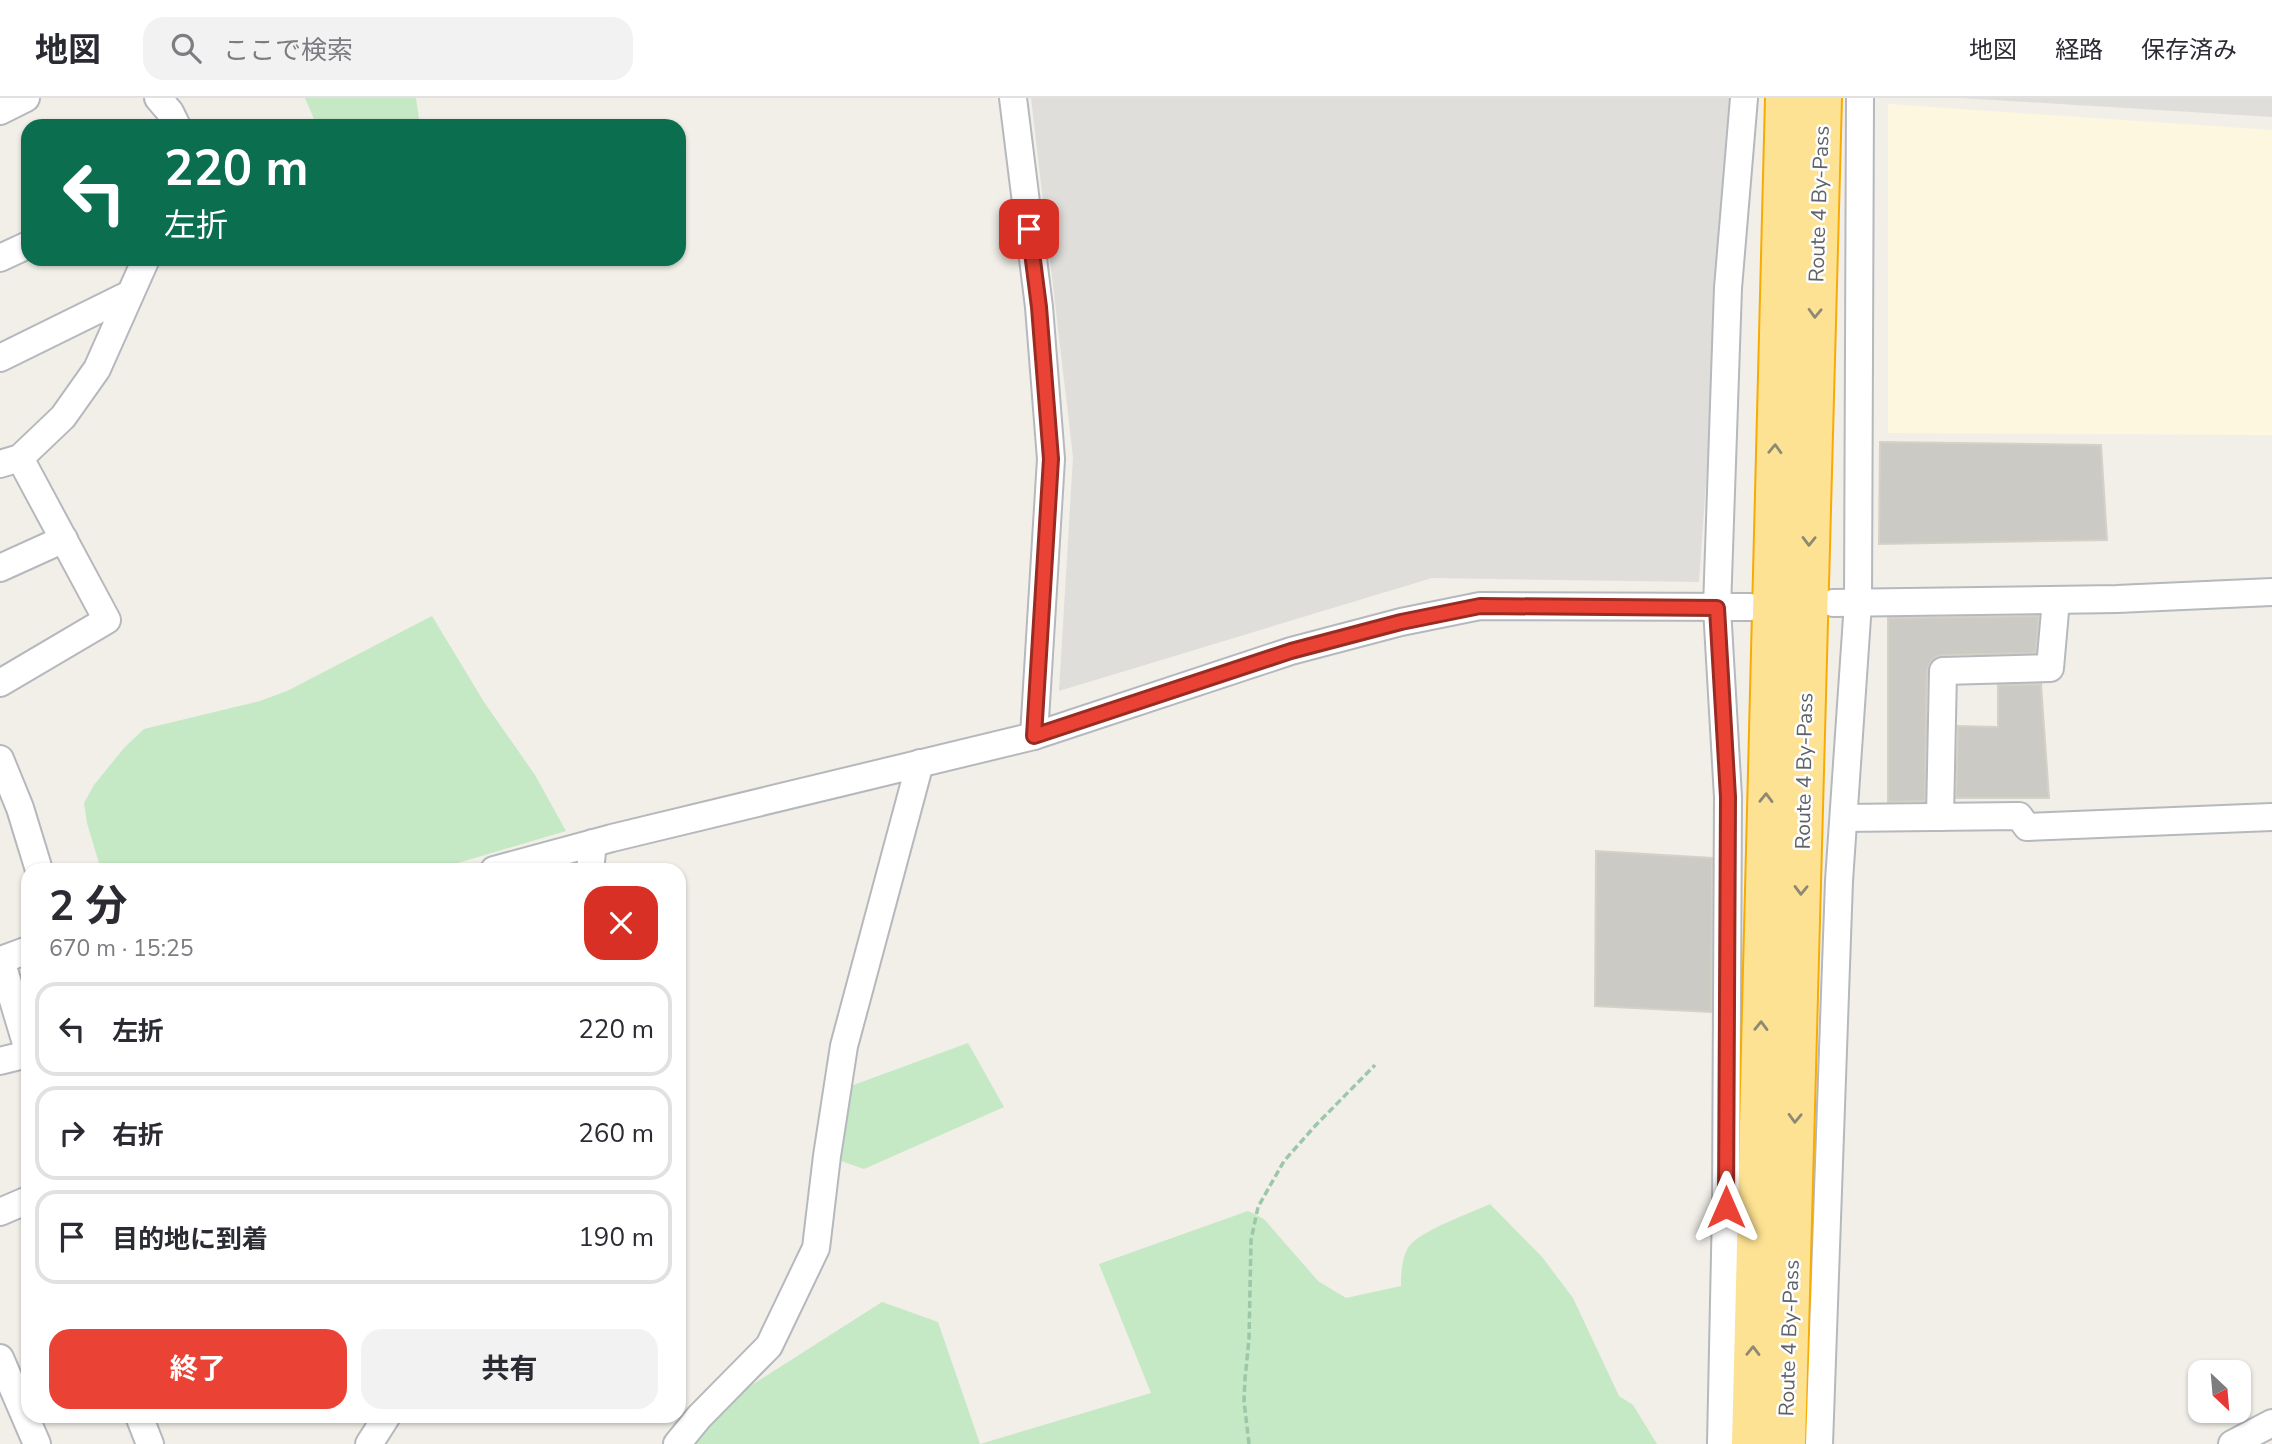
<!DOCTYPE html>
<html lang="ja">
<head>
<meta charset="utf-8">
<style>
  body { margin:0; font-family:"Nunito Sans","Noto Sans JP",sans-serif; background:#f2f2f3; color:#2b2b33; height:100vh; display:flex; flex-direction:column; font-size:26px; white-space:nowrap }
  * { box-sizing:border-box; margin:0 }
  p { font-size:23px; color:#7c7c81 }
  .icon { flex:none; width:38px; height:38px; fill:none; stroke:currentColor; stroke-width:2; stroke-linecap:round; stroke-linejoin:round }
  .map { position:relative; flex:1; overflow:hidden }
  .details { position:absolute; left:21px; top:765px; width:665px; height:560px; display:flex; flex-direction:column; background:#fff; border-radius:21px; box-shadow:0 2px 5px #0004 }
  .details>* { flex:none }
  .guide { position:absolute; left:21px; top:21px; width:665px; height:147px; border-radius:21px; box-shadow:0 2px 5px #0004; background:#0b6e4f; color:#fff; overflow:hidden }
  .needle { width:46px; rotate:154deg }
  .tools { position:absolute; left:2188px; top:1262px; display:grid; gap:14px }
  .tools a { display:grid; place-items:center; width:63px; height:63px; border-radius:14px; background:#fff; box-shadow:0 2px 5px #0004; font-size:35px }
  .pin { position:absolute; display:grid; place-items:center; width:60px; height:60px; color:#fff; margin:-30px; border-radius:14px; box-shadow:0 4px 10px #0006 }
  .me { position:absolute; width:77px; margin:-38px; rotate:0deg; stroke-linejoin:round; filter:drop-shadow(0 0 5px #0008) }
  .turn { display:flex; align-items:center; gap:24px; height:147px; padding:0 28px; font-size:32px }
  .turn .icon { width:91px; height:91px; stroke-width:2.5 }
  .turn b { display:block; font-size:49px; line-height:60px }
  .round { display:grid; place-items:center; flex:none; width:74px; height:74px; border-radius:21px; background:#f2f2f3 }
  .summary { display:flex; align-items:center; justify-content:space-between; height:119px; padding:0 28px }
  h1 { font-size:42px; font-weight:700; line-height:52px }
  .cta { display:flex; gap:14px; margin-top:auto; padding:14px 28px }
  .cta a { flex:1; height:80px; border-radius:21px; background:#ea4335; color:#fff; font-size:28px; font-weight:700; line-height:80px; text-align:center }
  .cta a+a { background:#f2f2f3; color:#2b2b33 }
  ul { padding:0; list-style:none }
  li { display:flex; align-items:center; gap:21px; height:94px; margin:0 14px 10px; padding:0 14px; border:4px solid #e1e1e2; border-radius:21px }
  li div { flex:1 }
  li b { display:block; font-size:26px }
  li em { font-style:normal }
  header { display:flex; align-items:center; gap:42px; box-sizing:border-box; height:98px; padding:0 35px; background:#fff; border-bottom:2px solid #e1e1e2 }
  header strong { font-size:33px }
  nav { display:flex; gap:38px; margin-inline-start:auto; font-size:24px }
  .search { width:490px; height:63px; background:#f2f2f3; display:flex; align-items:center; gap:18px; box-sizing:border-box; padding:0 24px; border-radius:21px; color:#7c7c81; font-size:26px }
  .map>svg:first-child { display:block }
  .commercial { fill:#fef7e0 }
  .industrial { fill:#e0deda }
  .green { fill:#c5e8c5 }
  .building { fill:#cccac5; stroke:#d6d1c6; stroke-width:2 }
  .lines { fill:none; stroke-linecap:round; stroke-linejoin:round }
  .minor-casing { stroke:#b5b8bc; stroke-width:30 }
  .highway-casing { stroke:#f9ab00; stroke-width:42 }
  .path { stroke:#9cc7a9; stroke-width:3.5; stroke-dasharray:7 3.5; stroke-linecap:butt }
  .minor { stroke:#fff; stroke-width:26 }
  .highway { stroke:#fde293; stroke-width:38 }
  .oneway { stroke:#8e8975 }
  .route-casing { stroke:#982c22; stroke-width:18 }
  .route { stroke:#ea4335; stroke-width:12 }
  .labels { text-anchor:middle; stroke-width:5; stroke-linejoin:round; paint-order:stroke }
  .street-label { font-size:21px; fill:#5f6368; stroke:#fff }
</style>
</head>
<body>
<header>
<strong>地図</strong>
<div class="search"><svg class="icon" aria-label="search" viewBox="0 0 24 24"><circle cx="10" cy="10" r="6"/><path d="M15 15l6 6"/></svg>ここで検索</div>
<nav><a>地図</a><a>経路</a><a>保存済み</a></nav>
</header>
<div class="map">
<svg width="2272" height="1346" viewBox="0 0 2272 1346">
  <rect width="100%" height="100%" fill="#f1efe8"/>
  <polygon class="commercial" points="1888,6 2272,32 2272,337 1888,335"/>
  <g class="industrial">
    <polygon points="1031,0 1733,0 1699,484 1432,480 1059,593 1073,359"/>
    <polygon points="1961,0 2272,0 2272,19"/>
  </g>
  <g class="green">
    <polygon points="305,0 416,0 420,28 317,28"/>
    <polygon points="432,518 484,604 535,677 566,733 434,772 101,772 87,725 84,705 94,687 124,650 144,631 260,603 287,593"/>
    <polygon points="968,945 1004,1009 864,1071 827,1058 837,993"/>
    <path d="M1490 1106 1542 1159 1573 1200 1619 1298 1633 1307 1657 1346H695L736 1297 882 1204 938 1224 980 1346 1151 1295 1099 1166 1248 1113 1264 1121 1318 1183 1346 1200 1401 1188C1401 1175 1402 1155 1411 1146 1427 1130 1469 1116 1490 1106Z"/>
  </g>
  <g class="building">
    <polygon points="1880,344 2101,347 2107,442 1879,446"/>
    <polygon points="2039,518 2036,555 1943,557 1936,559 1930,565 1927,573 1925,703 1888,704 1888,520"/>
    <polygon points="2041,586 2049,700 1956,700 1958,628 1998,629 1998,587"/>
    <polygon points="1596,753 1712,760 1711,914 1595,908"/>
  </g>
  <g class="lines">
    <g class="minor-casing">
      <g id="minor">
        <polyline points="158,0 170,14 177,28"/>
        <polyline points="1013,0 1039,209 1051,361 1034,638"/>
        <polyline points="0,13 26,0"/>
        <polyline points="0,160 28,147"/>
        <polyline points="0,260 130,196"/>
        <polyline points="0,366 20,360 63,319 97,271 146,161"/>
        <polyline points="0,470 64,441"/>
        <polyline points="1833,505 2117,501 2272,494"/>
        <polyline points="0,585 107,522 20,360"/>
        <polyline points="0,661 20,710 39,772"/>
        <polyline points="1940,719 1943,573 2050,570 2056,502"/>
        <polyline points="1844,720 2019,718 2027,729 2272,719"/>
        <polyline points="494,772 612,740 1034,638 1291,553 1401,524 1480,508 1750,509"/>
        <polyline points="590,772 593,745"/>
        <polyline points="28,852 1,862 28,952"/>
        <polyline points="0,963 28,956"/>
        <polyline points="0,1114 28,1102"/>
        <polyline points="0,1260 37,1346"/>
        <polyline points="139,1318 150,1346"/>
        <polyline points="369,1346 387,1318"/>
        <polyline points="677,1346 699,1319 769,1248 816,1150 827,1058 844,948 920,665"/>
        <polyline points="1721,1346 1726,1109 1728,699 1717,510 1728,190 1744,0"/>
        <polyline points="1819,1346 1839,783 1858,505 1860,0"/>
        <polyline points="2232,1346 2272,1325"/>
      </g>
    </g>
    <g class="highway-casing">
      <g id="highway">
        <polyline points="1751,1346 1785,0"/>
        <polyline points="1786,1346 1822,0"/>
      </g>
    </g>
    <polyline class="path" points="1249,1346 1244,1303 1245,1281 1249,1241 1251,1142 1258,1109 1284,1063 1315,1028 1375,967"/>
    <use href="#minor" class="minor"/>
    <use href="#highway" class="highway"/>
  </g>
  <defs><path id="oneway-chevron" d="M-2-3.5L2.5 0L-2 3.5" fill="none" stroke-width="1.6" stroke-linecap="round" stroke-linejoin="round" transform="scale(1.75)"/></defs>
  <g class="oneway">
    <use href="#oneway-chevron" transform="translate(1815 215) rotate(92)"/>
    <use href="#oneway-chevron" transform="translate(1775 351) rotate(-88)"/>
    <use href="#oneway-chevron" transform="translate(1809 443) rotate(91)"/>
    <use href="#oneway-chevron" transform="translate(1766 700) rotate(-89)"/>
    <use href="#oneway-chevron" transform="translate(1801 792) rotate(91)"/>
    <use href="#oneway-chevron" transform="translate(1761 928) rotate(-89)"/>
    <use href="#oneway-chevron" transform="translate(1795 1020) rotate(92)"/>
    <use href="#oneway-chevron" transform="translate(1753 1253) rotate(-89)"/>
  </g>
  <g class="lines">
    <g class="route-casing">
      <polyline id="route" points="1029,131 1039,209 1051,361 1034,638 1291,553 1401,524 1480,508 1717,510 1728,699 1726,1109"/>
    </g>
    <use href="#route" class="route"/>
  </g>
  <g class="labels">
    <g class="street-label">
      <text transform="translate(1819 106) rotate(-88)" y="7">Route 4 By-Pass</text>
      <text transform="translate(1804 673) rotate(-89)" y="7">Route 4 By-Pass</text>
      <text transform="translate(1789 1240) rotate(-88)" y="7">Route 4 By-Pass</text>
    </g>
  </g>
</svg>
<div class="tools">
<a><svg class="needle" viewBox="-14 -14 28 28"><path d="M0-13l5 13h-10z" fill="#e53935"/><path d="M0 13l5-13h-10z" fill="#7c7c81"/></svg></a>
</div>
<div class="pin" style="left:1029px;top:131px;background:#d93025"><svg class="icon" aria-label="arrive" viewBox="0 0 24 24"><path d="M6 21V4h12l-3 4 3 4H6"/></svg></div>
<svg class="me" style="left:1726px;top:1109px" viewBox="-20 -20 40 40"><path d="M0-17L14 15 0 8-14 15z" fill="#ea4335" stroke="#fff" stroke-width="4"/></svg>
<div class="guide">
<div class="turn"><svg class="icon" aria-label="left" viewBox="0 0 24 24"><path d="M17 20v-9H6M10 6l-5 5 5 5"/></svg><div><b>220 m</b>左折</div></div>
</div>
<section class="details">
<div class="summary"><div><h1>2 分</h1><p>670 m · 15:25</p></div><a class="round" style="background:#d93025;color:#fff"><svg class="icon" aria-label="close" viewBox="0 0 24 24"><path d="M6 6l12 12M18 6L6 18"/></svg></a></div>
<ul>
<li><svg class="icon" aria-label="left" viewBox="0 0 24 24"><path d="M17 20v-9H6M10 6l-5 5 5 5"/></svg><div><b>左折</b></div><em>220 m</em></li>
<li><svg class="icon" aria-label="right" viewBox="0 0 24 24"><path d="M7 20v-9h11M14 6l5 5-5 5"/></svg><div><b>右折</b></div><em>260 m</em></li>
<li><svg class="icon" aria-label="arrive" viewBox="0 0 24 24"><path d="M6 21V4h12l-3 4 3 4H6"/></svg><div><b>目的地に到着</b></div><em>190 m</em></li>
</ul>
<div class="cta"><a>終了</a><a>共有</a></div>
</section>
</div>
</body>
</html>
